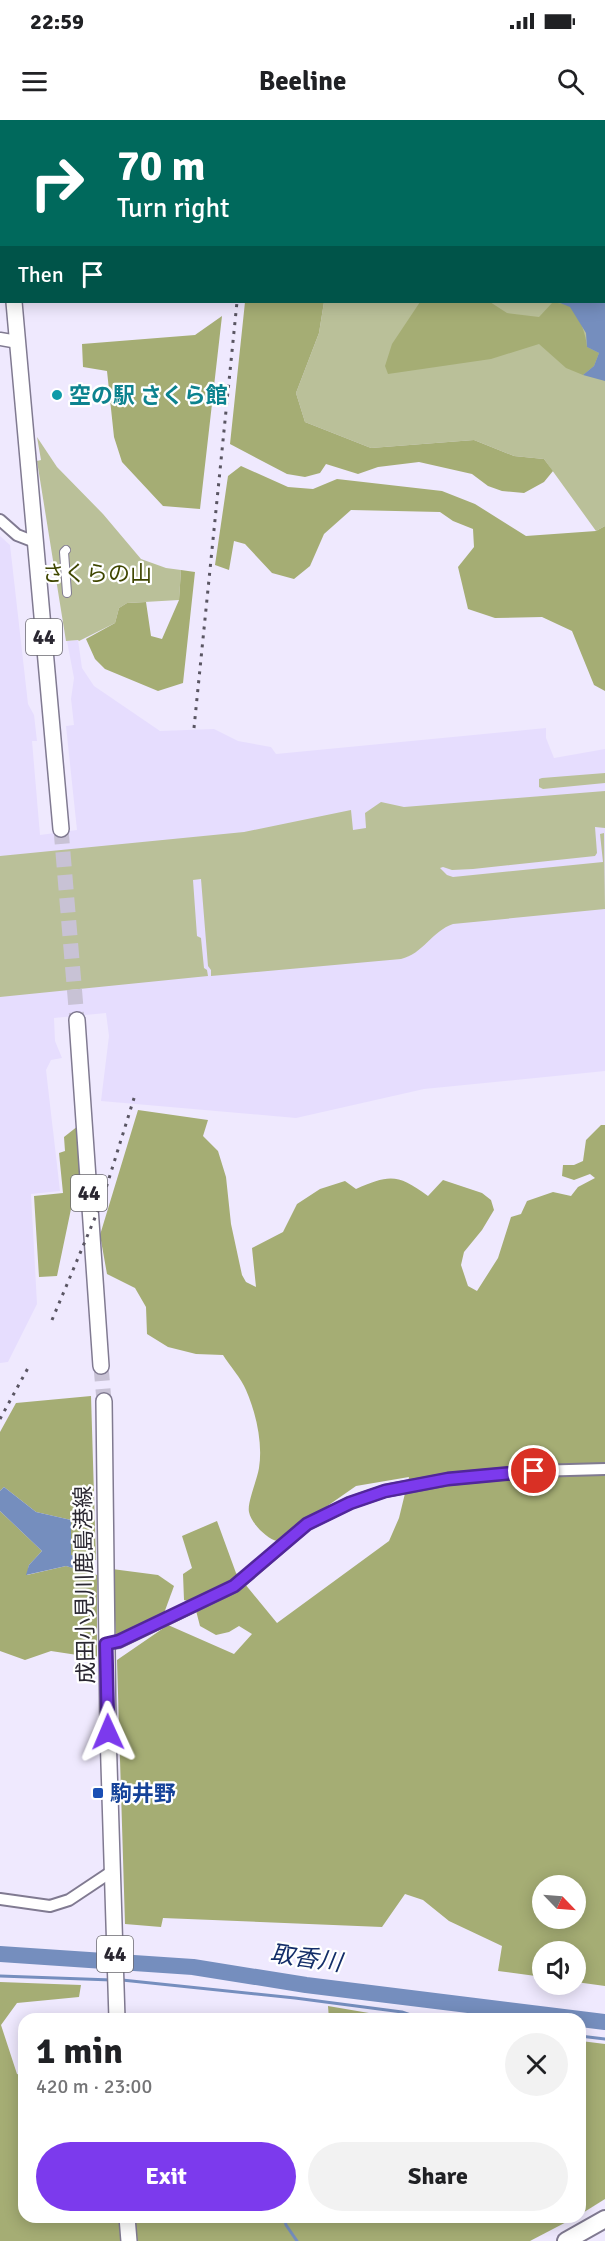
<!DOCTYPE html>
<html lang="en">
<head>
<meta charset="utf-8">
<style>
  body { margin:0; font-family:Signika,"Noto Sans JP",sans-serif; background:#f2f2f2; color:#202124; height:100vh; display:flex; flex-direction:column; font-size:22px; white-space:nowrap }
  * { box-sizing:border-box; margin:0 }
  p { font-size:20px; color:#757577 }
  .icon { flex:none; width:33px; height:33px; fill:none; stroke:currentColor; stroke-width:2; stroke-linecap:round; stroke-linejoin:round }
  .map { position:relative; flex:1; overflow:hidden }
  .side { position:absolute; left:18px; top:1893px; width:568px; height:210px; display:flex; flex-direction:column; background:#fff; border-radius:18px; box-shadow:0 3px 15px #0003 }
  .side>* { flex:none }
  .hud { position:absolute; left:0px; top:0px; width:606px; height:183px; box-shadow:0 3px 15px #0003; background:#00695c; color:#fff; overflow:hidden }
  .needle { width:39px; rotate:115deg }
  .fabs { position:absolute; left:532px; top:1755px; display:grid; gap:12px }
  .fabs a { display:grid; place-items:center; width:54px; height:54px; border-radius:50%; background:#fff; box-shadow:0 3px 15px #0003; font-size:30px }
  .pin { position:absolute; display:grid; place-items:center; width:51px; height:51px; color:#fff; margin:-26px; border:3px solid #fff; border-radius:50%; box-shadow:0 2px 6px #0007 }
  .me { position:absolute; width:66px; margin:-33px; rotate:359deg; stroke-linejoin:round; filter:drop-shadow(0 0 4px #0008) }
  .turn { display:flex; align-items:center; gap:21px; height:126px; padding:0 18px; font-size:27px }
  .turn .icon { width:78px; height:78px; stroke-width:2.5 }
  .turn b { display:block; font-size:42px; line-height:51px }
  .then { display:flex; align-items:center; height:57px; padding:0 18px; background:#0003; gap:12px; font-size:22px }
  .round { display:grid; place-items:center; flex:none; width:63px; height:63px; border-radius:32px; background:#f2f2f2 }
  .head { display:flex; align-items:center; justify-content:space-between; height:102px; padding:0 18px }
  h1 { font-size:36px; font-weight:700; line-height:45px }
  .action { display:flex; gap:12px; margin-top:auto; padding:12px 18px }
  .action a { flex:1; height:69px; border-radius:36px; background:#7c3aed; color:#fff; font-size:24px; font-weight:700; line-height:69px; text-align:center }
  .action a+a { background:#f2f2f2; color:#202124 }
  .status { display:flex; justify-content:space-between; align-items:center; height:42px; padding:0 30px; background:#fff; direction:ltr }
  .status svg { height:16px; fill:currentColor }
  header { display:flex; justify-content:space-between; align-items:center; height:78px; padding:0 18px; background:#fff; font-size:27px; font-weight:700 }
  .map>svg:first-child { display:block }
  .built { fill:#e6ddfe }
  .green { fill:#bac099 }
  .forest { fill:#a5ad74; fill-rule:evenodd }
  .water { fill:#758ebe }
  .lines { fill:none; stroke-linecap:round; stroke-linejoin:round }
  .stream { stroke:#758ebe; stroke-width:3 }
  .river { stroke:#758ebe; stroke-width:16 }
  .primary-tunnel { stroke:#c8c2d5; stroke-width:15; stroke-dasharray:15 8; stroke-linecap:butt }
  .pedestrian-casing { stroke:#807a91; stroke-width:10 }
  .minor-casing { stroke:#807a91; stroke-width:14 }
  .tertiary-casing { stroke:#807a91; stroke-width:15 }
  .primary-casing { stroke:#807a91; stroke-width:18 }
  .trunk-casing { stroke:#807a91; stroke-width:20 }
  .pedestrian { stroke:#fff; stroke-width:8 }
  .minor { stroke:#fff; stroke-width:10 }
  .tertiary { stroke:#fff; stroke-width:12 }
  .primary { stroke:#fff; stroke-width:15 }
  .trunk { stroke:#fff; stroke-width:16 }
  .rail { stroke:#595562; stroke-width:3; stroke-dasharray:3 6; stroke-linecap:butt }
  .route-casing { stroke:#51269a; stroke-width:15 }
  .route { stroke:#7c3aed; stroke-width:10 }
  .culture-dot { fill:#0f9aa8; stroke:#fff; stroke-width:2 }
  .transit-dot { fill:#1a4fb4; stroke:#fff; stroke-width:2 }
  .labels { text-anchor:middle; stroke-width:4.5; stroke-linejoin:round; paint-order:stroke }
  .shield { fill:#fff; stroke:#6a686f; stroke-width:1.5 }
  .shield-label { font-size:21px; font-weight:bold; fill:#2a2731 }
  .culture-label { font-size:22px; font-weight:bold; fill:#0d838f; stroke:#fff; text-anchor:start }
  .park-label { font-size:22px; fill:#3f4600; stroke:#fff }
  .street-label { font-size:22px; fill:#2a2731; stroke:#fff }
  .transit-label { font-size:22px; font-weight:bold; fill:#164399; stroke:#fff; text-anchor:start }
  .water-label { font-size:24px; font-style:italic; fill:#142e69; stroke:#fff }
</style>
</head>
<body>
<div class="status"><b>22:59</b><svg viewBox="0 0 49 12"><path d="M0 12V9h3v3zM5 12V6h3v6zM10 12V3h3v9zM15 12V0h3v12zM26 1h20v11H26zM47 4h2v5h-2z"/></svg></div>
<header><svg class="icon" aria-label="menu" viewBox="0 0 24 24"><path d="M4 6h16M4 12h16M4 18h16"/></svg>Beeline<svg class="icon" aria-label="search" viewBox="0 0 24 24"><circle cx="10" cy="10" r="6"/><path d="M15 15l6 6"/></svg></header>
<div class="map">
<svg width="605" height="2121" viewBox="0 0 605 2121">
  <rect width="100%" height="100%" fill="#efe9fe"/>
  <polygon class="built" points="0,416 10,425 28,584 34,595 37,621 32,621 40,715 77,710 66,606 74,605 71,579 74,558 67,521 78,520 82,548 94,566 160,611 214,609 238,621 271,627 276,634 546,608 546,618 554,638 605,629 605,951 424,969 296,998 101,981 109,916 106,893 54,898 55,921 62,938 51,940 46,950 60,1071 31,1074 37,1184 8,1242 0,1243"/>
  <g class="green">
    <polygon points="376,0 605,0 605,406 596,411 544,339 514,336 474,320 371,328 305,302 296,273 319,213 324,182 604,182 604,2 375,1"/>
    <polygon points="37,317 57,347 103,394 141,439 166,448 181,450 179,480 127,483 119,488 115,503 79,521 78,520 66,521 37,341 41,340"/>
    <polygon points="605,653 605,663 543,669 539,667 539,659 542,658"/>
    <path d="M605 671V708L595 707 597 733 595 736 473 749 452 750 443 747 440 748 447 755 453 757 603 742 600 714 604 713 605 789 453 804C432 811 423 834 401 839L211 856V850L208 846 201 759 193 760 197 816 201 818 204 848 207 850 208 856 0 877V736L244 712 351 690 353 710 366 708 365 693 381 682 404 687Z"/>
  </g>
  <g class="forest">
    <polygon points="245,182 324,182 319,213 296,273 305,302 371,328 474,320 514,336 544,339 553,351 544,362 524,373 502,371 488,366 472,354 419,342 378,347 358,354 326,344 320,353 305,357 287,354 230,324"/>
    <path d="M420 182H490L507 193 539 197 552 183C558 183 566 183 571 187 580 196 586 215 587 227L599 233 594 246 583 255 566 248 539 224 491 239 388 254 385 246 392 224Z"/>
    <polygon points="222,196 200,389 163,386 122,342 114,317 107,251 83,247 82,224 195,215"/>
    <polygon points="241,346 288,367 313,369 337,359 442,371 475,384 526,416 596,411 605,406 605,571 594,565 572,511 542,497 495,498 468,489 458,447 474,427 473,409 453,401 440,392 351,390 324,414 310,446 294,459 272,453 245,424 234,421 229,450 215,445 228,356"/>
    <polygon points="181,450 195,452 183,563 158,571 105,549 95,539 86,519 115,503 119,488 127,483 146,482 151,516 162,519 179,480"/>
    <path d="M138 990 208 1000 203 1016 218 1031 226 1057 231 1104 242 1155 246 1162 256 1167 252 1128 283 1112 297 1084 320 1069 345 1061 356 1069C390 1054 398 1054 428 1076L443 1060 482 1073 491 1080 494 1090 482 1110 464 1132 461 1145 468 1166 477 1171 498 1138 511 1097 521 1094 527 1081 553 1072 571 1076 578 1067 595 1058 590 1054 574 1060 562 1056 563 1045H574L583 1041 586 1020 601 1005H605V1866L576 1862V1832H543V1857L498 1851 502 1826 449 1801 423 1780 405 1774 382 1807 163 1798 161 1807 125 1804 117 1540 168 1505 234 1534 252 1514 239 1506 229 1512 216 1515 200 1506 194 1483 184 1480 183 1454 192 1448 182 1416 217 1401 236 1453 277 1503 389 1421 399 1398 409 1357 356 1366 277 1421C267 1419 251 1403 249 1392 247 1383 257 1360 259 1348 263 1323 256 1293 246 1270 241 1258 230 1246 223 1235L196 1234 168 1227 147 1214 146 1187 135 1168 107 1154 100 1115ZM543 1766H576V1798H543Z"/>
    <polygon points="78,1006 82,1089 71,1089 57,1156 39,1157 34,1076 63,1073 59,1033 65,1031 64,1017"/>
    <polygon points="91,1276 96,1440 71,1435 71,1400 36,1392 4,1367 0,1371 0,1312 16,1283"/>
    <polygon points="0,1391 42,1431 29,1445 27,1455 66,1446 97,1455 97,1538 51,1531 25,1540 0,1531"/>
    <polygon points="112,1449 158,1455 174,1466 163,1496 116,1516"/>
    <polygon points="0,1862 81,1865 79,1877 17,1883 1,1905 17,1954 24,1956 24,2097 120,2097 122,2121 0,2121"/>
    <polygon points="328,1886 404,1899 329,1899"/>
    <polygon points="581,1921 605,1924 605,2079 581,2094"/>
    <polygon points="135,2097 576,2097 530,2121 136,2121"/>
  </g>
  <g class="water">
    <polygon points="605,172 605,261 583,255 594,246 599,233 587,227 586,213 570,187 560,183 604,182"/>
    <polygon points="4,1367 36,1392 71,1400 71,1435 90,1439 89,1453 66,1446 26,1455 29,1445 42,1431 0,1391 0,1371"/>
  </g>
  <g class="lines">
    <g class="stream">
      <polyline points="0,1856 112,1860"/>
      <polyline points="122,1860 295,1878 402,1892 422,1899"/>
      <polyline points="515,1899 516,1891"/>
      <polyline points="580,1916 605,1919"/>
      <polyline points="284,2097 286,2105 297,2121"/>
    </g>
    <polyline class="river" points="0,1834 193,1847 306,1865 605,1902"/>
    <g class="primary-tunnel">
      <polyline points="61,709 77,900"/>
      <polyline points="101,1246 104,1281"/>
    </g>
    <g class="pedestrian-casing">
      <polyline id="pedestrian" points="66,430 64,432 67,473"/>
    </g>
    <g class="minor-casing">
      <g id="minor">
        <polyline points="0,400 17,415 35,422"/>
        <polyline points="106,1524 119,1522 235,1466 307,1404 350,1383 385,1371 449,1359 534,1351 605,1349"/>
        <polyline points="0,1779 50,1786 69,1780 114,1750"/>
      </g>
    </g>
    <g class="tertiary-casing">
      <polyline id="tertiary" points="0,219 18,222"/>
    </g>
    <g class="primary-casing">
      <g id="primary">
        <polyline points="0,2 2,20"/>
        <polyline points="14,182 61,709"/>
        <polyline points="77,900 101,1246"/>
        <polyline points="104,1281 108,1612 117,1899"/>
        <polyline points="127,2097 129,2121"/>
      </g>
    </g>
    <g class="trunk-casing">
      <polyline id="trunk" points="566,2121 605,2099"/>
    </g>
    <use href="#pedestrian" class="pedestrian"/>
    <use href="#minor" class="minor"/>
    <use href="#tertiary" class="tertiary"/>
    <use href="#primary" class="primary"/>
    <use href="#trunk" class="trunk"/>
    <g class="rail">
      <polyline points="250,2 250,0"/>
      <polyline points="194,608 237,182"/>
      <polyline points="52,1200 102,1081 135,975"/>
      <polyline points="0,1299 28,1248"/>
    </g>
  </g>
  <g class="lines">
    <g class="route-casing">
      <polyline id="route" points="108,1612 106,1524 119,1521 234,1466 307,1404 350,1383 385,1371 448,1359 534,1351"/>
    </g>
    <use href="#route" class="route"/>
  </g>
  <circle class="culture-dot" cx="57" cy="275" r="6"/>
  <rect class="transit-dot" x="92" y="1667" width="12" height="12" rx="3"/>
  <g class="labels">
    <g class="shield">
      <rect x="26" y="499" width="36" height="36" rx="4.5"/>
      <rect x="71" y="1055" width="36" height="36" rx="4.5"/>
      <rect x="97" y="1816" width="36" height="36" rx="4.5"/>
    </g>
    <g class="shield-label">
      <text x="44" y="524">44</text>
      <text x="89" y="1080">44</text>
      <text x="115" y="1841">44</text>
    </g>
    <g class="culture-label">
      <text x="69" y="283">空の駅 さくら館</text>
    </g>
    <g class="park-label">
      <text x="97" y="461">さくらの山</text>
    </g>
    <g class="street-label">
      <text transform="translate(84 1465) rotate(-91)" y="8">成田小見川鹿島港線</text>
    </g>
    <g class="transit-label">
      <text x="110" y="1681">駒井野</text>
    </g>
    <g class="water-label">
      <text transform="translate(306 1838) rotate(8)" y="8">取香川</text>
    </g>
  </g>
</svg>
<div class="fabs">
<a><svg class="needle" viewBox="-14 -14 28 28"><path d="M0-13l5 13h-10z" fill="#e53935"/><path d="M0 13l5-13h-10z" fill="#757577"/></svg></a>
<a><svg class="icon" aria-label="sound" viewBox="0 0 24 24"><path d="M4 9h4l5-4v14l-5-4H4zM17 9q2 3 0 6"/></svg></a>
</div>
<div class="pin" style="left:534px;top:1351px;background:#d93025"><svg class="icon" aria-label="arrive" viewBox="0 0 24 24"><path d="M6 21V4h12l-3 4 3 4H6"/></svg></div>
<svg class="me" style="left:108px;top:1612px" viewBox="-20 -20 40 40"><path d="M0-17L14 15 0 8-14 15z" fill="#7c3aed" stroke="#fff" stroke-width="4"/></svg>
<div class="hud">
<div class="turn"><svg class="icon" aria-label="right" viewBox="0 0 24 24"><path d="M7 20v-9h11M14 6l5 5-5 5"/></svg><div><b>70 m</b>Turn right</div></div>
<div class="then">Then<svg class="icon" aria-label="arrive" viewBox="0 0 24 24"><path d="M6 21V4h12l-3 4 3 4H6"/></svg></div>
</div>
<section class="side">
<div class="head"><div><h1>1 min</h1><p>420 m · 23:00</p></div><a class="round"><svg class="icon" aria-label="close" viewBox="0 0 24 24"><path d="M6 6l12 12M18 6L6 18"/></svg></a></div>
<div class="action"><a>Exit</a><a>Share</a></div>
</section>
</div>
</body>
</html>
